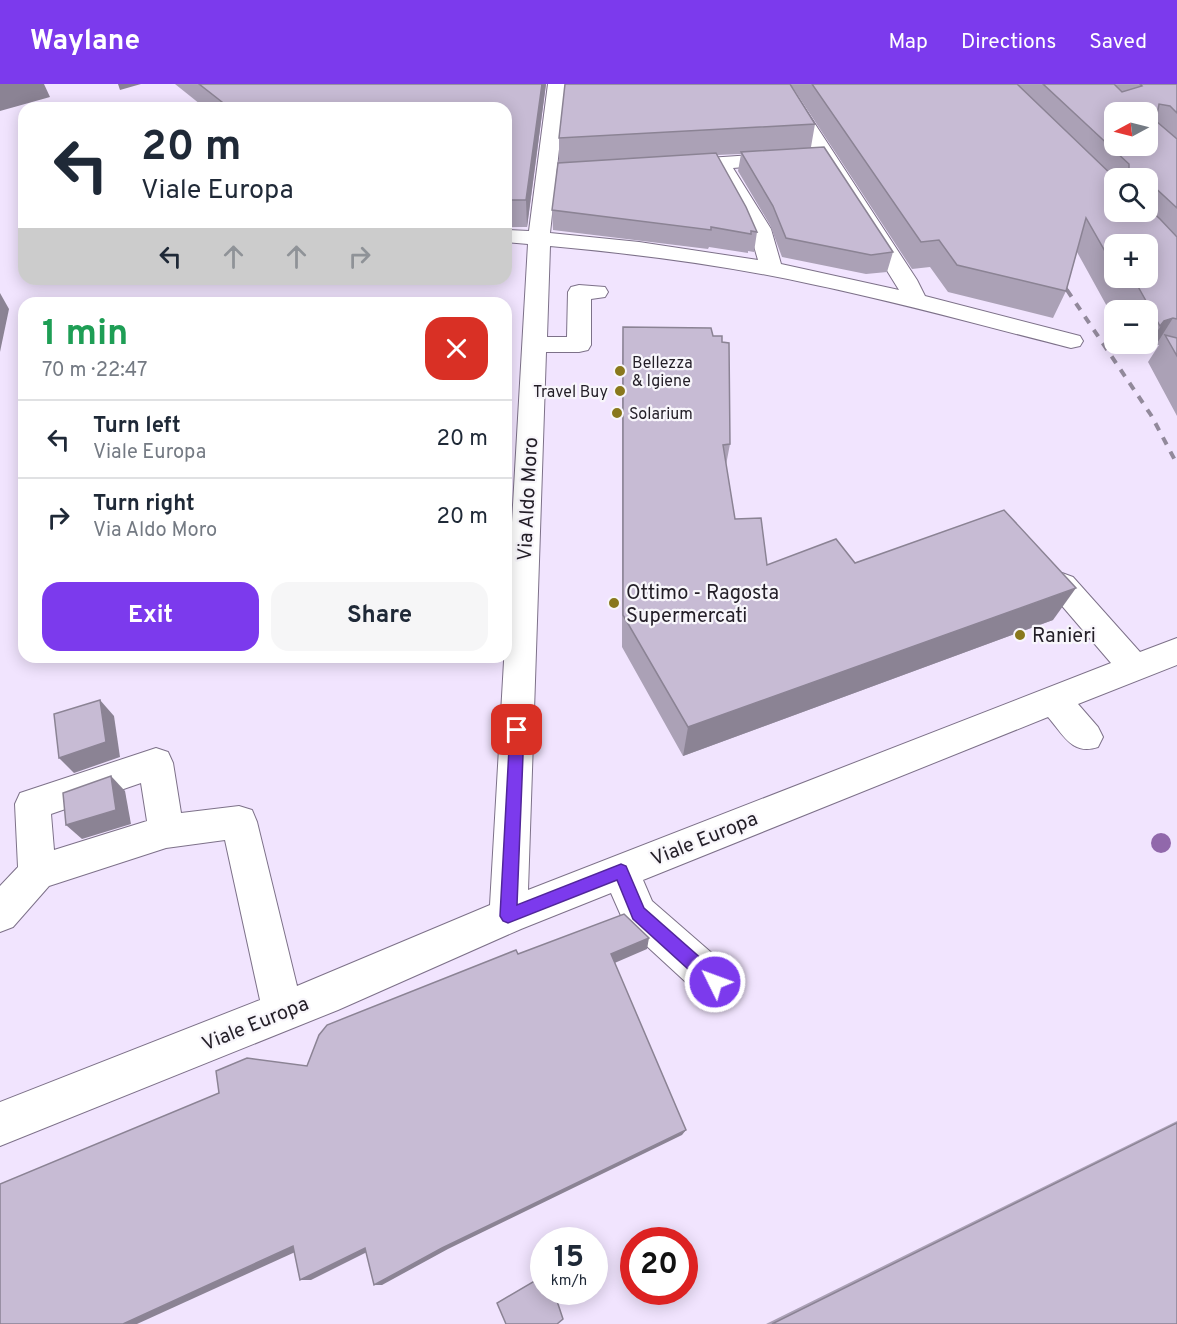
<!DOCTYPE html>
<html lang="en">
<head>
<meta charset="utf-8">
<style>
  body { margin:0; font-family:Overpass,sans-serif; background:#f6f6f7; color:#1f2937; height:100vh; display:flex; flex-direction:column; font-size:22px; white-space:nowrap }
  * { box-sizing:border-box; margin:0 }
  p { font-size:20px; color:#747a83 }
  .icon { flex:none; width:33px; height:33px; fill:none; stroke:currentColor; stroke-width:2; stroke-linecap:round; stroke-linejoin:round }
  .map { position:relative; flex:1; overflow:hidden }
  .sheet { position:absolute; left:18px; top:213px; width:494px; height:366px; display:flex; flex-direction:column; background:#fff; border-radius:18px; box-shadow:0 3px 15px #0003 }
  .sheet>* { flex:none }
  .guide { position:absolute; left:18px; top:18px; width:494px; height:183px; border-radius:18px; box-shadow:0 3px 15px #0003; background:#fff; color:#1f2937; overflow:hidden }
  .needle { width:39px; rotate:263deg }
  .controls { position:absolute; left:1104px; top:18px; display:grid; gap:12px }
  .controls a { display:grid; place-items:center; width:54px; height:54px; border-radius:12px; background:#fff; box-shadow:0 3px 15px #0003; font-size:30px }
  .speed { position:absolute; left:530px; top:1143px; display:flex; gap:12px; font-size:30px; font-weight:700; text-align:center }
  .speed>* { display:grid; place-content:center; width:78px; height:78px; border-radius:50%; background:#fff; box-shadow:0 3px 15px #0003; line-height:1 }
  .speed small { font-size:15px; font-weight:400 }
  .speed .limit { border:9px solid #d22; background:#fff; color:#111 }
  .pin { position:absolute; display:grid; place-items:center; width:51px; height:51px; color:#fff; margin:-26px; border-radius:12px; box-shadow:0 3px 9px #0006 }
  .me { position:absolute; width:66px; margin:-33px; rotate:312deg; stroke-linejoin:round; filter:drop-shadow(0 0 4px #0008) }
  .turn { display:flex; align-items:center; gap:21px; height:126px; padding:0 24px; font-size:27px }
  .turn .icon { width:78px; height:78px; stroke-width:2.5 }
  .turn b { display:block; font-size:42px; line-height:51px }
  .lanes { display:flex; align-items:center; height:57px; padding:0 24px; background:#0003; justify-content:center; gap:30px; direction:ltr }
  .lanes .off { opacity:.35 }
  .round { display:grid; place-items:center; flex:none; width:63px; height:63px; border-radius:18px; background:#f6f6f7 }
  .headline { display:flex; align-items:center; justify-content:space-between; height:102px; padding:0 24px }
  h1 { font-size:36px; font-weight:700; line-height:45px; color:#1e9e55 }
  .action { display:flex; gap:12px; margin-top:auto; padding:12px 24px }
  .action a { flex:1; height:69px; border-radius:18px; background:#7c3aed; color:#fff; font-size:24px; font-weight:700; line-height:69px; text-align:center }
  .action a+a { background:#f6f6f7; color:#1f2937 }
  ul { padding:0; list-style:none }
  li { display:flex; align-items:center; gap:18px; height:78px; padding:0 24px; border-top:2px solid #e0e1e3 }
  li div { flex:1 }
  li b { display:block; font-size:22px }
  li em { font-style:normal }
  header { display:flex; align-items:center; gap:36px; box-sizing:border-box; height:84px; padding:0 30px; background:#7c3aed; color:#fff }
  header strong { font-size:28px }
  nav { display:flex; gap:33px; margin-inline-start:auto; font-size:21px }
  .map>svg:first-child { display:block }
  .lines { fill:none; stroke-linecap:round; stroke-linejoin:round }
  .minor-casing { stroke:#7d7189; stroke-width:2 }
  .minor { fill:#fff; fill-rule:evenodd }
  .rail-far1 { stroke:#92899b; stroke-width:3; stroke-dasharray:7 7; stroke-linecap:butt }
  .rail { stroke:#92899b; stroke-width:4; stroke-dasharray:8 8; stroke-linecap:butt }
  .tree { fill:#9168ab }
  .wall { fill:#aba1b6; fill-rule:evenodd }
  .shaded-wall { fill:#8b8394 }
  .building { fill:#c7bbd4; stroke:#8b8394; stroke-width:1.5; fill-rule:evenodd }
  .route { fill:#7c3aed; stroke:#51269a; stroke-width:1.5 }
  .poi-dot { fill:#89781c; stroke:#f8f6fb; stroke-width:2 }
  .labels { text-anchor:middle; stroke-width:4.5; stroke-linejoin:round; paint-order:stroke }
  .far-poi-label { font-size:16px; fill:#231e27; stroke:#f8f6fb; text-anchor:start }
  .street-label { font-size:20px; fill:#231e27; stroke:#f8f6fb }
  .poi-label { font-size:20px; fill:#231e27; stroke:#f8f6fb; text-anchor:start }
</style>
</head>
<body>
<header>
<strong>Waylane</strong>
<nav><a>Map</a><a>Directions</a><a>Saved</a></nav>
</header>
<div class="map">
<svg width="1177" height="1240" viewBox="0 0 1177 1240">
  <rect width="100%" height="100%" fill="#f1e4fe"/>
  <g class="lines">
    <g class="minor-casing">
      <path id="minor" d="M548 0H566L550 149 639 158 758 176 749 145 722 101 716 85 678 88 671 86 668 82 671 78 678 76 785 69 792 71 795 75 792 79 733 84 771 145 781 180 899 206 780 14 783 10H795L798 14 917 196 925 212 1080 252 1083 257 1080 262 1071 264C984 242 898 218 811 200 725 181 637 170 550 162L547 253H567L568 208 571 203 579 201 605 203 608 208 605 213 591 215V261L588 266 579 268H546L528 806 1111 579 1051 509 1047 501 1051 493 1062 489 1073 493 1140 568 1177 554V581L1078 620 1098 643 1103 653 1098 663C1072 672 1063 650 1048 633L643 796 652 817 729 884 735 898 729 912 715 918 701 912 626 843 611 809 521 845 338 926 0 1062V1018L260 916 225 756 166 764 49 802 13 843 0 848V802L18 783 15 720 20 709 156 664 168 668 173 679 181 729 239 722 252 726 257 738 297 902 490 821 528 160 506 158V146L529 147ZM141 699 147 737 54 766 51 730Z"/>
    </g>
    <use href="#minor" class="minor"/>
    <polyline class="rail-far1" points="1057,190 1068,207"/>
    <polyline class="rail" points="1067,206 1151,331 1177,380"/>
  </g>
  <circle class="tree" cx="1161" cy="759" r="10"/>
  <g class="wall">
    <polygon points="175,0 546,0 527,143 506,143 506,24 205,24"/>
    <path d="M565 0H1177V332L1148 278 1159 261H1156L1147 264 1143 269 1138 260H1148V226H1109L1077 168 1066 207 1053 234 948 208 930 183 912 185 793 4H792L815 40 811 63 893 168 887 188 866 190 782 173 770 141 738 87 741 70 717 71 757 148 754 168 748 167V169L709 163 708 165 553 146 552 126 559 79V54ZM1114 94H1148V128ZM1114 160 1148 194H1114Z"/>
    <polygon points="623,243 713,252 722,258 730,360 726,381 735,435 767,481 855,479 1053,536 683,672 622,563 622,278"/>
    <polygon points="1177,1037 1177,1240 766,1240"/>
  </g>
  <g class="shaded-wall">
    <polygon points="0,0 44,0 50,13 0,27"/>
    <polygon points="118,0 141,0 120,6"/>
    <polygon points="542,0 546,0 527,143 526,116"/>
    <polygon points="0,209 9,225 0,268"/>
    <polygon points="1173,234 1156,261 1147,264 1143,269 1164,237"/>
    <polygon points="1076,504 1053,536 683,672 688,643"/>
    <polygon points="100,616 114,632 120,673 74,689 59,674"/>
    <polygon points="111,692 125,707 131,740 82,755 66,741"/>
    <polygon points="649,854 647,865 610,881 611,870"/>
    <polygon points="686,1046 682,1051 448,1165 382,1201 374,1201 442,1164"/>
    <polygon points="293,1162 304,1164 137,1240 123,1240"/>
    <polygon points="365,1164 373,1165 311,1196 300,1196"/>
  </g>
  <g class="building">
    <polygon points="199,0 542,0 526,116 506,116 506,24 207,24 222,18"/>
    <polygon points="565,0 790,0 815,40 559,54"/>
    <polygon points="812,0 1017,0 1115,94 1114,128 1148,128 1148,124 1160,135 1177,153 1177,235 1173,234 1164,237 1160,242 1136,199 1124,199 1120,194 1148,194 1148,160 1114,160 1114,183 1086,134 1066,207 957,181 939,156 921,158"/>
    <path d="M1043 0H1114L1122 8 1142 2 1140 0H1177V29L1170 22 1159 20 1156 37 1177 55V124L1150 99H1148V94H1129V80ZM1114 28H1148V62H1114Z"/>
    <polygon points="824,63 893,168 871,171 786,154 773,122 741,68"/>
    <polygon points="716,69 746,123 757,148 751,147 751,150 711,143 711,146 552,126 558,79"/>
    <polygon points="623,243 711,244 713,252 722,252 722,258 729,259 730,360 723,361 735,435 761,434 767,481 836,455 855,479 1004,426 1076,504 688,643 623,531"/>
    <polygon points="1165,251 1177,254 1177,272"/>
    <polygon points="100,616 106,658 59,674 54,630"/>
    <polygon points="111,692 116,726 66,741 63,709"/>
    <polygon points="624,830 649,854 611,870 686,1046 442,1164 374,1201 365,1164 300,1196 293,1162 123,1240 0,1240 0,1100 219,1009 216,987 247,974 307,982 319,951 327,941 516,866 518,870"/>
    <polygon points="1177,1039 1177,1240 772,1240"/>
    <polygon points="543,1192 543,1208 554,1208 563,1235 557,1240 506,1240 497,1219"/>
  </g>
  <polygon class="route" points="517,640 522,642 524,646 517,821 621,780 626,782 644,824 721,892 723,898 721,904 715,906 709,904 633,835 617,796 508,839 503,837 500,832 510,646 512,642"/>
  <g class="poi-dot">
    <circle cx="620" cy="287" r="6"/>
    <circle cx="620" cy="307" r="6"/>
    <circle cx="617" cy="329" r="6"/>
    <circle cx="614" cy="519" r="6"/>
    <circle cx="1020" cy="551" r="6"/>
  </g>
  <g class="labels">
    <g class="far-poi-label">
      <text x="632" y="284">Bellezza<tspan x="632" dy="18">&amp; Igiene</tspan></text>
      <text x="608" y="313" text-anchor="end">Travel Buy</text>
      <text x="629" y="335">Solarium</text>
    </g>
    <g class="street-label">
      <text transform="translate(527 415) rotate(-87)" y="7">Via Aldo Moro</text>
      <text transform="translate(704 754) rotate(-22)" y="7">Viale Europa</text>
      <text transform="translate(255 939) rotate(-22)" y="7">Viale Europa</text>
    </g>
    <g class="poi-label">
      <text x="626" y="515">Ottimo - Ragosta<tspan x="626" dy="23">Supermercati</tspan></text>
      <text x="1032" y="558">Ranieri</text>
    </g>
  </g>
</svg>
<div class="controls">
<a><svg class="needle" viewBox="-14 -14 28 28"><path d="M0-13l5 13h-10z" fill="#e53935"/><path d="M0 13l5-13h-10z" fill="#747a83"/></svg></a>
<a><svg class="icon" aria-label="search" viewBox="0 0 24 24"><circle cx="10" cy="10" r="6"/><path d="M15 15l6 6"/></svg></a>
<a>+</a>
<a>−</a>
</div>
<div class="speed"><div>15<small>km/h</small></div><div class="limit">20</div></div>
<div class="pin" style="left:517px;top:646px;background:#d93025"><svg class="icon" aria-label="arrive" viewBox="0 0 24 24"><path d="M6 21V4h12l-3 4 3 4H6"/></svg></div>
<svg class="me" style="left:715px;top:898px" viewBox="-20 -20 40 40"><circle r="17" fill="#7c3aed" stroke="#fff" stroke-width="3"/><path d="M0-11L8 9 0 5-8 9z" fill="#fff"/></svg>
<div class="guide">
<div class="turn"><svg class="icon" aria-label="left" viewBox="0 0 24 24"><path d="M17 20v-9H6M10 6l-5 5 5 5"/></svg><div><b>20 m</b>Viale Europa</div></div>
<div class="lanes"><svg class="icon" aria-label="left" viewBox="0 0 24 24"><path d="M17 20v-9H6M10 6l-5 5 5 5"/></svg><svg class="icon off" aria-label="ahead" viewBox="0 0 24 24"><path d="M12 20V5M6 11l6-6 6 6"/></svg><svg class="icon off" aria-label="ahead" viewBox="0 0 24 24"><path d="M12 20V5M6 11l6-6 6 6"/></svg><svg class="icon off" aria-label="right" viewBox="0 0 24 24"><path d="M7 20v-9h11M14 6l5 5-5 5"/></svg></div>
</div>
<section class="sheet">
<div class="headline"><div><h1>1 min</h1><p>70 m · 22:47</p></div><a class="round" style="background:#d93025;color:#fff"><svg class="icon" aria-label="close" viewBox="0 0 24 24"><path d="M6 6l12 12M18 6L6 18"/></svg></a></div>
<ul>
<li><svg class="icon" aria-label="left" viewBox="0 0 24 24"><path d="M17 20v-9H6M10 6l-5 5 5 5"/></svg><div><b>Turn left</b><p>Viale Europa</p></div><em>20 m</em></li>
<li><svg class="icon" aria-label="right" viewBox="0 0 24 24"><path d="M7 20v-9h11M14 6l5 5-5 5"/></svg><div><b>Turn right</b><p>Via Aldo Moro</p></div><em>20 m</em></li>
</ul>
<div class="action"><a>Exit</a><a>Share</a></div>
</section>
</div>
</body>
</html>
